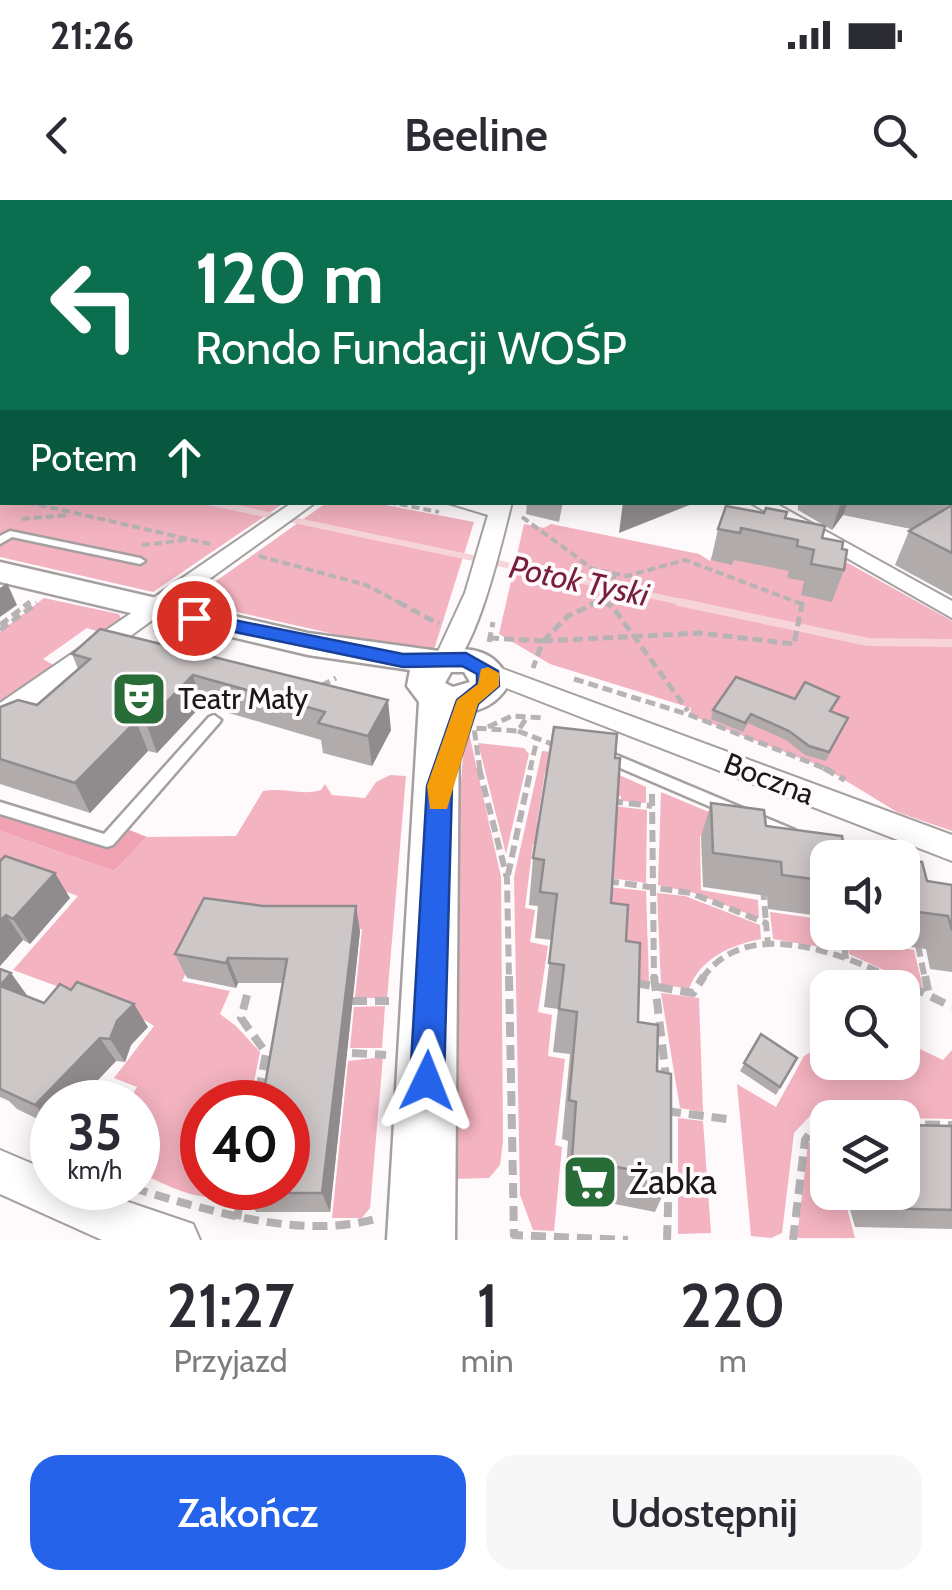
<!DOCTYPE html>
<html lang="pl">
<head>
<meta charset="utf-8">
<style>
  body { margin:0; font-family:Cabin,sans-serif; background:#f7f7f7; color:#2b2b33; height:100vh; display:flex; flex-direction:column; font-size:38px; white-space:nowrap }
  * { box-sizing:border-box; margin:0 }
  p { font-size:32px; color:#7c7c81 }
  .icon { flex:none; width:55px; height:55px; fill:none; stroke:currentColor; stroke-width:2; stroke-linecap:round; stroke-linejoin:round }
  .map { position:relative; height:1040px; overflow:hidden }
  .side { display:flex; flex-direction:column; background:#fff; flex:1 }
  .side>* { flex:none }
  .banner { position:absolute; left:0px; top:0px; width:952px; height:305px; box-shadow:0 5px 25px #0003; background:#0b6e4f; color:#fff; overflow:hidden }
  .buttons { position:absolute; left:810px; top:640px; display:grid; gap:20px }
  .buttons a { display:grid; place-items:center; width:110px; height:110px; border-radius:20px; background:#fff; box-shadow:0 5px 25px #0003; font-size:50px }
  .speed { position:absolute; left:30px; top:880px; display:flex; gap:20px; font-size:50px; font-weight:700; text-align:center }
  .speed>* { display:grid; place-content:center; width:130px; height:130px; border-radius:50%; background:#fff; box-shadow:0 5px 25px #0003; line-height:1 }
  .speed small { font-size:25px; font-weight:400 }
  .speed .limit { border:15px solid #d22; background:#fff; color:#111 }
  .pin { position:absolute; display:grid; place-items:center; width:85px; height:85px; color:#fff; margin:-42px; border:5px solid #fff; border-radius:50%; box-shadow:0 2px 10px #0007 }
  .me { position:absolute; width:110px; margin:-55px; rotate:2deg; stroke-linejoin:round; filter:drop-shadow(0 0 8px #0008) }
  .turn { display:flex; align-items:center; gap:35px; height:210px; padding:0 30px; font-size:45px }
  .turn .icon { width:130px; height:130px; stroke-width:2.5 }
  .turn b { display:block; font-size:70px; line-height:85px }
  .then { display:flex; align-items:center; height:95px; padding:0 30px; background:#0003; gap:20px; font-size:38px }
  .eta { display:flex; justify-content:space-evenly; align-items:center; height:170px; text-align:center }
  .eta b { font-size:60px; font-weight:600; line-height:70px }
  .button { display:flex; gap:20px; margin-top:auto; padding:20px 30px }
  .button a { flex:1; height:115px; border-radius:30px; background:#2563eb; color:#fff; font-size:40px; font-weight:600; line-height:115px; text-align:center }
  .button a+a { background:#f7f7f7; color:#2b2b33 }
  .status { display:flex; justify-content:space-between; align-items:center; height:70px; padding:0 50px; background:#fff; direction:ltr }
  .status svg { height:28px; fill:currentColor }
  header { display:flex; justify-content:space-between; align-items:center; height:130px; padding:0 30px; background:#fff; font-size:45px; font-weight:600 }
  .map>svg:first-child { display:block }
  .green { fill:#f4b3c0 }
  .forest { fill:#f2a3b3 }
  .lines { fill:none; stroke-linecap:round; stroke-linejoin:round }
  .stream-far1 { stroke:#f6d4da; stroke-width:6 }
  .stream { stroke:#f6d4da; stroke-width:8 }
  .lane-casing { stroke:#a69fa0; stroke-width:5 }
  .street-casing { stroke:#a69fa0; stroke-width:4 }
  .secondary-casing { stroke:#a69fa0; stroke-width:5 }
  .path-far3 { stroke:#b7b3b4; stroke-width:4; stroke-dasharray:8 4; stroke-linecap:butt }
  .path-far2 { stroke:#b7b3b4; stroke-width:5; stroke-dasharray:10 5; stroke-linecap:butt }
  .path-far1 { stroke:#b7b3b4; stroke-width:6; stroke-dasharray:12 6; stroke-linecap:butt }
  .path { stroke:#b7b3b4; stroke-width:8; stroke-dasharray:15 8; stroke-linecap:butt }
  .lane { fill:#fff; fill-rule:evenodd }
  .street { fill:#fff; fill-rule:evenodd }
  .secondary { fill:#fff; fill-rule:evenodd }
  .wall { fill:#b1abac }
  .shaded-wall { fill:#908b8c }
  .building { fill:#cec7c8; stroke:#908b8c; stroke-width:2.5 }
  .route { fill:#2563eb; stroke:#184099; stroke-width:2.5 }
  .slow { fill:#f59e0b }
  .labels { text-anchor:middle; stroke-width:8; stroke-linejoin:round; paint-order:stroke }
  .poi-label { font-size:30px; fill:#1a1818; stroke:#fef9fa; text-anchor:start }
  .street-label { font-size:30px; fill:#1a1818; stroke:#fef9fa }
  .water-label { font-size:32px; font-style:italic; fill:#781e3b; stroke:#fef9fa }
  .near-poi-label { font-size:35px; fill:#1a1818; stroke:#fef9fa; text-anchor:start }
</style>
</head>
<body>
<div class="status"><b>21:26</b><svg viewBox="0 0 49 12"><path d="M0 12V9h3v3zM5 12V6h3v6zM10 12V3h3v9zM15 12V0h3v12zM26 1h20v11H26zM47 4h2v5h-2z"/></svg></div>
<header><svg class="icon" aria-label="back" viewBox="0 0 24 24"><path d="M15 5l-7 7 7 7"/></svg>Beeline<svg class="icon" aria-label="search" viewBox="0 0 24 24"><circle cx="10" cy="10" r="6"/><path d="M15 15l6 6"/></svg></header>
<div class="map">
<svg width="952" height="1040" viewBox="0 0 952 1040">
  <rect width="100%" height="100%" fill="#fef9fa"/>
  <g class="green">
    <polygon points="0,210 2,302 284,303 153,392 0,357"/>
    <polygon points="326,303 375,303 474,322 432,456 188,401"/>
    <polygon points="524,324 544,328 551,324 699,354 710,361 717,342 839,358 952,421 952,631 897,612 825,568 690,515 691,508 550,464 499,434"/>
    <polygon points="44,398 119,414 121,419 102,433 87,428 43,459 55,466 0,504 0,432"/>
    <polygon points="465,532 469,533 501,677 503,941 500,965 489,978 452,979 459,605"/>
    <polygon points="478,543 524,548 529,554 506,654"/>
    <polygon points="542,551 572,554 646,587 646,603 621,601 621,596 611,594 612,580 545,572 537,623 548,626 545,646 533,644 525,708 535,710 530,742 548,746 538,812 552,815 548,856 565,859 555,945 562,947 554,1031 533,1030 520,995 514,677"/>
    <path d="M390 575 406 576 387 799 355 797 362 729H265L212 721 182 781 230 791 220 814 236 826 260 852 250 902H202V988H234L233 994C201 1005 167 985 138 972V902H128L137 887 114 878 154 826 138 816 13 770 78 696 4 670 0 673V631L114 671 147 637 236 636 263 591C283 587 301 596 321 590L325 584 332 595 365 598 376 582Z"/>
    <polygon points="661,592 752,630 753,643 700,636 701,690 758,700 759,718 694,693 658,685"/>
    <polygon points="614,606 647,610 646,683 610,678"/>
    <polygon points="608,687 646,691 649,783 618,778 604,747"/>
    <path d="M657 693 685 696 760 725 761 739C731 745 700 758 689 789L661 784Z"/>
    <polygon points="770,712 827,720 828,732 834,733 838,750 773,739"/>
    <polygon points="846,740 914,750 923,788 849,754"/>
    <polygon points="661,793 699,798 703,912 680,908"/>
    <polygon points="385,806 382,848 350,848 354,807"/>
    <polygon points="903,841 943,860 952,850 952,919 810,916 794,933 782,1033 771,1038 751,1036 737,884 776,907 804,856 827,842 828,862 902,862"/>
    <polygon points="383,857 370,1008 362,1018 332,1018 348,861"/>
    <polygon points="678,918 703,921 711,1033 678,1034"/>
    <polygon points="827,929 828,992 843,993 855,1038 797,1038 808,944"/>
  </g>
  <polygon class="forest" points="0,614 110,648 127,629 147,637 114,671 0,631"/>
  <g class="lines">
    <polyline class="stream-far1" points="208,302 691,404"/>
    <polyline class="stream" points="679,402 868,442 952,443"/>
    <g class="lane-casing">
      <g id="lane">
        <rect x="950" y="172" width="2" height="7"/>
        <polygon points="10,331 140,358 145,361 140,364 12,337 0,344 0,336"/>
        <polygon points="214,515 221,520 219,523 113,645 107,647 0,614 0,602 104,634 209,517"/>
        <polygon points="602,549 795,630 797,634 795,638 789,640 783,638 597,558 595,554 597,550"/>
      </g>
    </g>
    <g class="street-casing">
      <g id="street">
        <rect x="0" y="181" width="2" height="10"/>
        <polygon points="950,211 952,212 952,225 950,224"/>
        <polygon points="293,302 316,302 10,523 0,525 0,503"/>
        <path d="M445 302H512C504 332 476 460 447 468L434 460 465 393 488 315Z"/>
        <polygon points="749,302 773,302 952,401 952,418"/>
        <polygon points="487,463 952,635 952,661 478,477 474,471"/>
        <polygon points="0,950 52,972 52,988 87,988 193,1024 200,1040 102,1040 0,994"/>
      </g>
    </g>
    <g class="secondary-casing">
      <path id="secondary" d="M0 362 308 433 439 451C470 445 500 451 509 484 497 504 482 511 459 514L455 1040H387L419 502 407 486 410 470 308 455 0 382ZM451 472H464L470 482 453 487 445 483Z"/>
    </g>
    <g class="path-far3">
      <polyline points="27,302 210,344"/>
      <polyline points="388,302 439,312"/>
      <polyline points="522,317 593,369 627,376 685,360 802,404"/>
      <polyline points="22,319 70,315"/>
      <polyline points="142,345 186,340"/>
      <polyline points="259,356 366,385 402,404"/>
      <polyline points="601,401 608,404"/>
      <polyline points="27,404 30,402"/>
      <polyline points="590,404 601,401 615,376"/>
    </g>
    <g class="path-far2">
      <polyline points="398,402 439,424"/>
      <polyline points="603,402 612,406 688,511"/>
      <polyline points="0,425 30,402"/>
      <polyline points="0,430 37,403"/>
      <polyline points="489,438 543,441 533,468"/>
      <polyline points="543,441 700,433 794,444 802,404 796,402"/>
      <polyline points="543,441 568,416 598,402"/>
      <polyline points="489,442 493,422"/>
      <polyline points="574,479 690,515 829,570"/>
      <polyline points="321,486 336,478"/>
      <polyline points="488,527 512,516 545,518"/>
      <polyline points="518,531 557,546"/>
      <polyline points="480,570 474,528 518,531 527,517"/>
      <polyline points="530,570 537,539"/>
    </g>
    <g class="path-far1">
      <polyline points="479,568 507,678 509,779"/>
      <polyline points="824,568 845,580"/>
      <polyline points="652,594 654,779"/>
      <polyline points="611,601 652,606"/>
      <polyline points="508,675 531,568"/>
      <polyline points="607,681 691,693 766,723 768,744"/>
      <polyline points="763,688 766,722"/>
      <polyline points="842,732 846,759"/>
      <polyline points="918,745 925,779"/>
      <path d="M702 779C745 715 840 753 895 779"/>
    </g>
    <g class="path">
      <polyline points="509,776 514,1035 628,1040"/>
      <polyline points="654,776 666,877"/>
      <polyline points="890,776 952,807"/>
      <polyline points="925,776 929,795"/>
      <polyline points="635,783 693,793 704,776"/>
      <polyline points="247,795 241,818 266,853 257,902"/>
      <polyline points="352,801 389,801"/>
      <polyline points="352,853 386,855"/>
      <polyline points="666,911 727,919"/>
      <polyline points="902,924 952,925"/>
      <path d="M133 988C207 1010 299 1040 375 1019"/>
      <polyline points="237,1019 242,988"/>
      <polyline points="667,1040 669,978"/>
      <polyline points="793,1040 805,940 817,924 828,922"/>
    </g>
    <use href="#lane" class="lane"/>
    <use href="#street" class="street"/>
    <use href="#secondary" class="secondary"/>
  </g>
  <g class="wall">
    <polygon points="950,220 952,221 952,396 895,365 909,331 911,329 843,315 832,330 798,310 798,302 950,302"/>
    <polygon points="527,302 563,302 559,322 526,314"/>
    <polygon points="785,318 842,349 844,370 832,402 801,395 804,381 787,378 789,371 734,360 732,365 711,360 718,329"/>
    <polygon points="100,429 391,530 372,566 323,553 321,540 202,505 157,553 148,551 90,613 0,584 0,507 37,505 78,469 72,454"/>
    <polygon points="839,497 832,511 848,518 826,561 805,555 786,540 748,523 743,532 711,519 713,510"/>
    <polygon points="615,558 611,703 626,741 638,822 657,871 671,977 655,1012 564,994 568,941 562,939 570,854 553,852 558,809 544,807 552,740 535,738 538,706 529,705 533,658"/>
    <polygon points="711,603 766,626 828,658 828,717 768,709 767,696 703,687 701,637"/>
    <polygon points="902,660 927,681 952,685 952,772 930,769 926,749 848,738 847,732 902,732"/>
    <polygon points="0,661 70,698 30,744 23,740 0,766"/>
    <polygon points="360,731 330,1012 256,1012 245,993 283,783 238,783 236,788 187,778 175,754"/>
    <polygon points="0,769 28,797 44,803 148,827 131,845 125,862 116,861 77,902 52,902 52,926 17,909 9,901 0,897"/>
    <polygon points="761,834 797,858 776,895 740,871"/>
    <polygon points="952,926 952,1029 855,1027 845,992 902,992"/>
  </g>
  <g class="shaded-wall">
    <polygon points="623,302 697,302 619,333"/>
    <polygon points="841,302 848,302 843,315 832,330"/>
    <polygon points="7,383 17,405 0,417 0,388"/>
    <polygon points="193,475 202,505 157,553 146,523"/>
    <polygon points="388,500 391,530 372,566 368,536"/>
    <polygon points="136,521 148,551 90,613 75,583"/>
    <polygon points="55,673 70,698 30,744 13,719"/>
    <polygon points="356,706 360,731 330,1012 322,993"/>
    <polygon points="6,715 23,740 0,766 0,721"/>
    <polygon points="228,758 238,783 236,788 226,763"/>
    <polygon points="11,773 29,798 0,786"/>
    <polygon points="134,804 148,827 131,845 125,862 110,839 117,821"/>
    <polygon points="100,838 116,861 77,902 52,902 52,924 35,905"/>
  </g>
  <g class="building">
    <polygon points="950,220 952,221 952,301 950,301"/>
    <polygon points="952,305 952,353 909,331"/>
    <polygon points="726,306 764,313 766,308 787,312 785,318 825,326 822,338 843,342 842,349 847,350 844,370 811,364 814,350 797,346 798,340 741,328 740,333 718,329"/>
    <polygon points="100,429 388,500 368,536 318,523 325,512 193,475 146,523 136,521 75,583 0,559 0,507 18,500 37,505 90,459 72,454"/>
    <polygon points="736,477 795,499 805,482 839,497 830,511 848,518 829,552 809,546 789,531 751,514 745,523 713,510"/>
    <polygon points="554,527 617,534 615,558 620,558 611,703 628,705 626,741 640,743 638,822 658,825 657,871 671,874 671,977 572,959 576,902 569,900 577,812 559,809 564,765 549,763 557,694 540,692 544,660 533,658"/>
    <polygon points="711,603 764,610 766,626 842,636 845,652 887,658 828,658 828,681 782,675 781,662 713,653"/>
    <polygon points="5,656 55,673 13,719 6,715 0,721 0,661"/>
    <polygon points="902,660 922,662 927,681 952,685 952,730 948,716 902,710"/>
    <polygon points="204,698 263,706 356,706 322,993 245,993 246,988 288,988 288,902 262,902 287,759 228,758 226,763 175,754"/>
    <polygon points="0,769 11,773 0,786 44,803 60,784 71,790 77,782 134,804 117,821 110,839 100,838 35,905 0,889"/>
    <polygon points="761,834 797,858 780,887 744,863"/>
    <polygon points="902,925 952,926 952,1010 874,1008 869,992 902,992"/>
  </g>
  <linearGradient id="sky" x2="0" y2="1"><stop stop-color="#adc1e2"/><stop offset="0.53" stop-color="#fffcfd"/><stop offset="1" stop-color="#fffcfd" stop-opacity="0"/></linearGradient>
  <rect width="952" height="312" fill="url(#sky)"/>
  <polygon class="route" points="194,412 403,454 466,453 498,471 499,486 478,504 452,586 444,881 439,893 427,898 415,893 410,881 427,586 457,500 477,484 477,474 462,466 403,467 187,422 184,418"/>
  <polygon class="slow" points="488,467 499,473 499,486 478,504 447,609 430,609 427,586 457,500 478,484 481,469"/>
  <defs>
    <g id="theatre-square" transform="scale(2.875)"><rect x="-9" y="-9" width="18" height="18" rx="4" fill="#286c37" stroke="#fef9fa"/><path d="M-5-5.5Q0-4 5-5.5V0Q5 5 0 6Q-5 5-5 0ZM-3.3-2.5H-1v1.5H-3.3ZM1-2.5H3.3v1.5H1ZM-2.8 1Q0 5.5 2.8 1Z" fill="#fff"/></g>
    <g id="supermarket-square" transform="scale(2.875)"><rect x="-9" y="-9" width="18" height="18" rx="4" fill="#286c37" stroke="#fef9fa"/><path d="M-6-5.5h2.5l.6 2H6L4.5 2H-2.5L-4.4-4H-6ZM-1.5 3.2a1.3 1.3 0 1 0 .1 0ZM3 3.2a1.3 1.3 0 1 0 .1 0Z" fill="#fff"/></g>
  </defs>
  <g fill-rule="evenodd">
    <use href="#theatre-square" x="139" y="499"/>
    <use href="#supermarket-square" x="590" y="982"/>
  </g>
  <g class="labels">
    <g class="poi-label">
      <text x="178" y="509">Teatr Mały</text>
    </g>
    <g class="street-label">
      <text transform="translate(769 579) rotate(21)" y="10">Boczna</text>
    </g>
    <g class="water-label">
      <text transform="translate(579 381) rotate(12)" y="11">Potok Tyski</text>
    </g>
    <g class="near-poi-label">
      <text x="629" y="994">Żabka</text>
    </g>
  </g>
</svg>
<div class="buttons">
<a><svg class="icon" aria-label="sound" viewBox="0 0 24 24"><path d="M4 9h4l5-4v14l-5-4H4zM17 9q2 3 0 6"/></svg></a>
<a><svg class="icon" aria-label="search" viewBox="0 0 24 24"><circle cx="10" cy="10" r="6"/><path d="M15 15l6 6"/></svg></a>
<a><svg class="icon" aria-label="layers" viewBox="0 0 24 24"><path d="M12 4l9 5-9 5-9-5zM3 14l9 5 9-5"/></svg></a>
</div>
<div class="speed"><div>35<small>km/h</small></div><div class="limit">40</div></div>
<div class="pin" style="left:194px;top:418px;background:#d93025"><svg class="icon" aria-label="arrive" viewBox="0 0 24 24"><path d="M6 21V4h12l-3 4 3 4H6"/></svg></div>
<svg class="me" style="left:427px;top:881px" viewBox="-20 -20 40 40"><path d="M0-17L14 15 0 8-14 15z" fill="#2563eb" stroke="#fff" stroke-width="4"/></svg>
<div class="banner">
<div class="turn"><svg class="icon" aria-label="left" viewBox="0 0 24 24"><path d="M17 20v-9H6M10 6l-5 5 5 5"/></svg><div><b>120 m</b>Rondo Fundacji WOŚP</div></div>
<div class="then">Potem<svg class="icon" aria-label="ahead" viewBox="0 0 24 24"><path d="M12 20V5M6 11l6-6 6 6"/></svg></div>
</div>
</div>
<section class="side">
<div class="eta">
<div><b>21:27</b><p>Przyjazd</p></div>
<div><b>1</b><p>min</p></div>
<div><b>220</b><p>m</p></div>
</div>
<div class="button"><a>Zakończ</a><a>Udostępnij</a></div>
</section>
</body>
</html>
